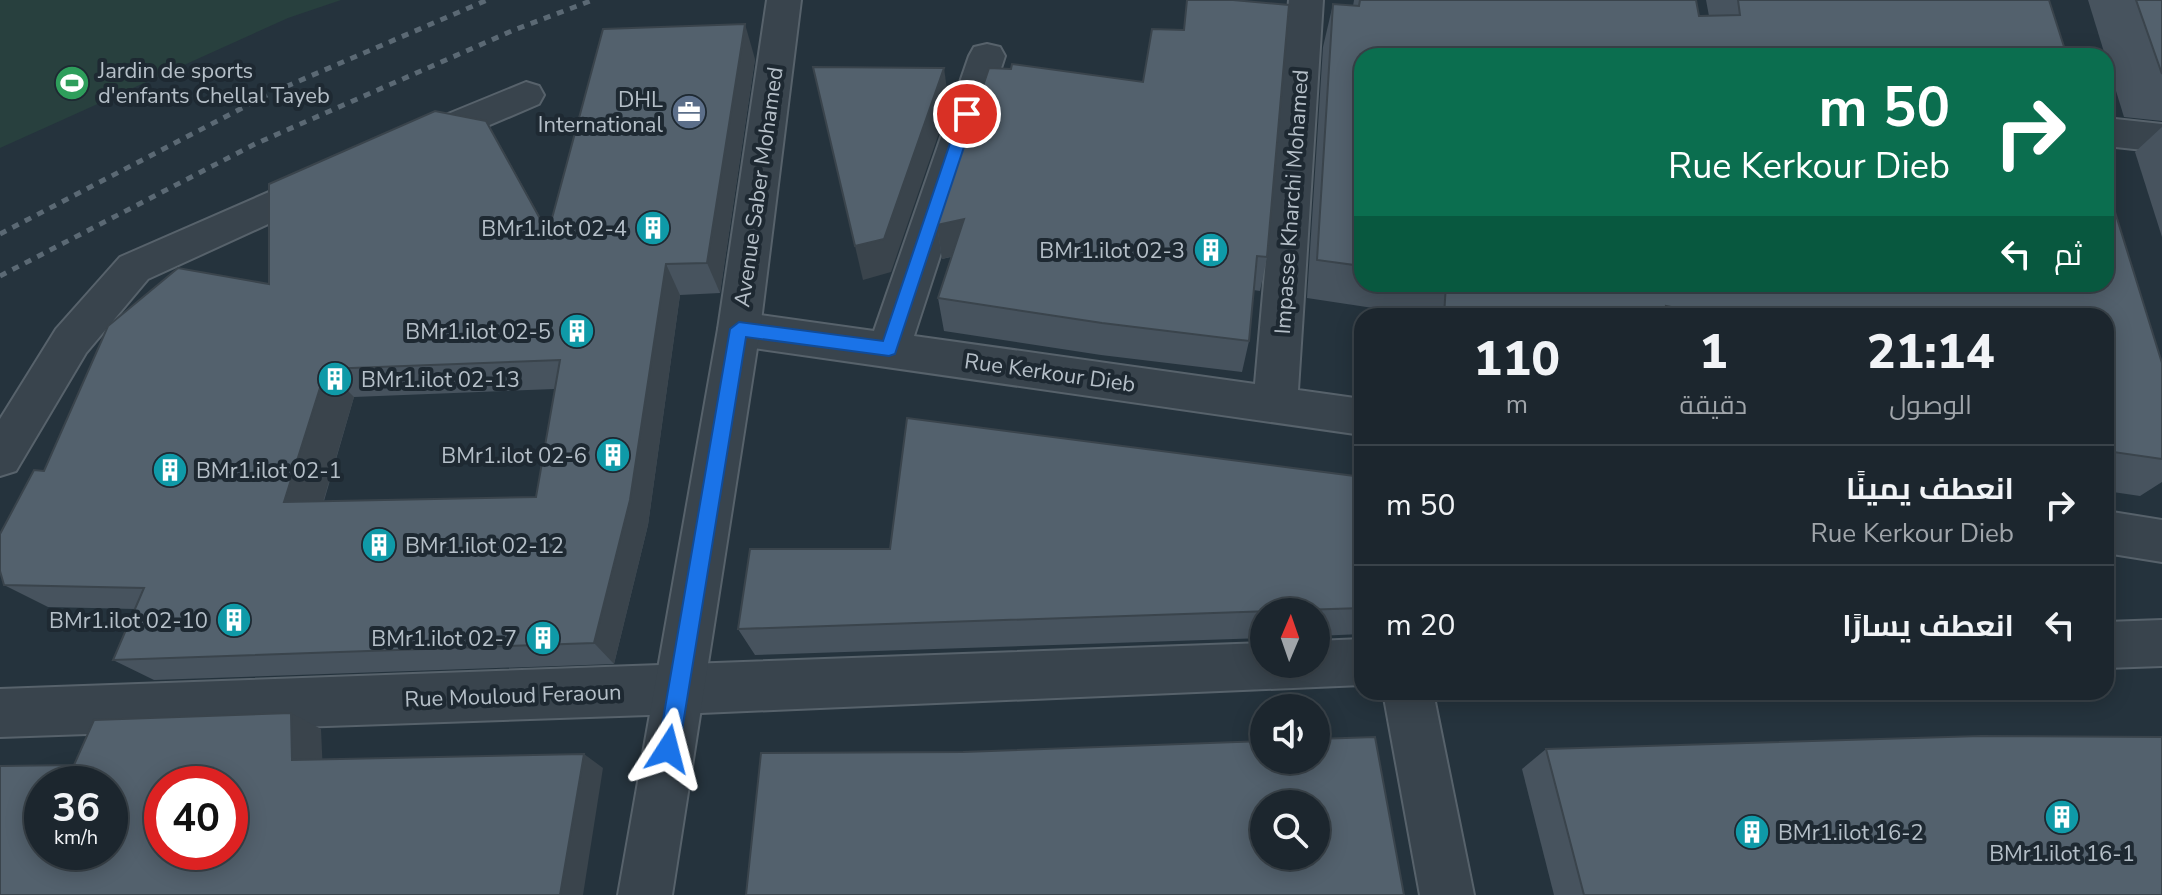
<!DOCTYPE html>
<html lang="ar">
<head>
<meta charset="utf-8">
<style>
  body { margin:0; font-family:"Nunito Sans",Cairo,sans-serif; background:#29323a; color:#f1f3f6; direction:rtl; height:100vh; display:flex; flex-direction:column; font-size:30px; white-space:nowrap }
  * { box-sizing:border-box; margin:0 }
  p { font-size:26px; color:#a0a5aa }
  .icon { flex:none; width:44px; height:44px; fill:none; stroke:currentColor; stroke-width:2; stroke-linecap:round; stroke-linejoin:round }
  .map { position:relative; flex:1; overflow:hidden; direction:ltr }
  .details { position:absolute; left:1354px; top:308px; width:760px; height:392px; display:flex; flex-direction:column; background:#1c262e; border-radius:24px; box-shadow:0 4px 20px #0003,0 0 0 2px #3a434a; direction:rtl }
  .details>* { flex:none }
  .guide { position:absolute; left:1354px; top:48px; width:760px; height:244px; border-radius:24px; box-shadow:0 4px 20px #0003,0 0 0 2px #3a434a; direction:rtl; background:#0b6e4f; color:#fff; overflow:hidden }
  .needle { width:52px; rotate:2deg }
  .controls { position:absolute; left:1250px; top:598px; display:grid; gap:16px }
  .controls a { display:grid; place-items:center; width:80px; height:80px; border-radius:50%; background:#1c262e; box-shadow:0 4px 20px #0003,0 0 0 2px #3a434a; font-size:40px }
  .speed { position:absolute; left:24px; top:766px; display:flex; gap:16px; font-size:40px; font-weight:700; text-align:center }
  .speed>* { display:grid; place-content:center; width:104px; height:104px; border-radius:50%; background:#1c262e; box-shadow:0 4px 20px #0003,0 0 0 2px #3a434a; line-height:1 }
  .speed small { font-size:20px; font-weight:400 }
  .speed .limit { border:12px solid #d22; background:#fff; color:#111 }
  .pin { position:absolute; display:grid; place-items:center; width:68px; height:68px; color:#fff; margin:-34px; border:4px solid #fff; border-radius:50%; box-shadow:0 2px 8px #0007 }
  .me { position:absolute; width:88px; margin:-44px; rotate:9deg; stroke-linejoin:round; filter:drop-shadow(0 0 6px #0008) }
  .turn { display:flex; align-items:center; gap:28px; height:168px; padding:0 32px; font-size:36px }
  .turn .icon { width:104px; height:104px; stroke-width:2.5 }
  .turn b { display:block; font-size:56px; line-height:68px }
  .then { display:flex; align-items:center; height:76px; padding:0 32px; background:#0003; gap:16px; font-size:30px }
  .eta { display:flex; justify-content:space-evenly; align-items:center; height:136px; text-align:center }
  .eta b { font-size:48px; font-weight:800; line-height:56px }
  ul { padding:0; list-style:none }
  li { display:flex; align-items:center; gap:24px; height:120px; padding:0 32px; border-top:2px solid #3a434a }
  li div { flex:1 }
  li b { display:block; font-size:30px }
  li em { font-style:normal }
  .map>svg:first-child { display:block }
  .green { fill:#28403e }
  .lines { fill:none; stroke-linecap:round; stroke-linejoin:round }
  .minor-casing { stroke:#57626b; stroke-width:4 }
  .tertiary-casing { stroke:#57626b; stroke-width:4 }
  .minor { fill:#39444d; fill-rule:evenodd }
  .tertiary { fill:#39444d; fill-rule:evenodd }
  .rail { stroke:#5b6974; stroke-width:5; stroke-dasharray:7 7; stroke-linecap:butt }
  .wall { fill:#47535e; fill-rule:evenodd }
  .shaded-wall { fill:#3a444c }
  .building { fill:#53616d; stroke:#3a444c; stroke-width:2; fill-rule:evenodd }
  .route { fill:#1a73e8; stroke:#114b97; stroke-width:2 }
  .labels { text-anchor:middle; stroke-width:8; stroke-linejoin:round; paint-order:stroke }
  .poi-label { font-size:22px; fill:#b5bfc8; stroke:#1e2932; text-anchor:end }
  .street-label { font-size:22px; fill:#b5bfc8; stroke:#1e2932 }
</style>
</head>
<body>
<div class="map">
<svg width="2162" height="895" viewBox="0 0 2162 895">
  <rect width="100%" height="100%" fill="#25333d"/>
  <polygon class="green" points="0,0 341,0 288,18 0,148"/>
  <g class="lines">
    <g class="minor-casing">
      <g id="minor">
        <polygon points="1289,0 1323,0 1298,390 1362,399 1362,435 739,346 724,341 718,329 724,317 739,312 874,331 969,56 974,47 987,44 1000,47 1005,56 914,336 1255,384"/>
        <polygon points="526,82 539,86 544,95 539,104 417,156 404,152 398,142 404,132"/>
        <polygon points="2106,118 2162,124 2162,152 2106,146"/>
        <polygon points="324,168 338,172 343,182 338,192 148,279 86,353 16,471 0,476 0,419 56,329 120,257"/>
        <polygon points="2106,511 2162,520 2162,562 2106,553"/>
        <polygon points="2162,620 2162,666 2106,668 2106,622"/>
        <polygon points="1362,639 1362,685 678,714 0,737 0,689 1264,643 1264,664 1316,664 1316,641"/>
        <polygon points="1383,692 1433,692 1474,895 1420,895"/>
      </g>
    </g>
    <g class="tertiary-casing">
      <polygon id="tertiary" points="767,0 801,0 760,329 672,895 618,895 718,329"/>
    </g>
    <use href="#minor" class="minor"/>
    <use href="#tertiary" class="tertiary"/>
    <g class="rail">
      <polyline points="0,234 271,93 487,0"/>
      <polyline points="0,276 255,144 514,30 593,0"/>
    </g>
  </g>
  <g class="wall">
    <polygon points="1354,0 1696,0 1699,16 1709,16 1706,0 2049,0 1362,56 1362,284 2106,284 2162,363 2162,482 2140,496 2106,491 2106,316 1426,316 1307,298 1323,47 1333,4 1353,6"/>
    <polygon points="2088,0 2162,0 2162,121 2124,117"/>
    <path d="M755 59 720 293 680 295 648 525 614 664 154 680 113 660 135 609 48 607 4 585 44 471 269 284 486 121 548 232ZM555 389 536 497 324 501 354 397Z"/>
    <polygon points="2162,127 2162,237 2135,152"/>
    <polygon points="937,225 1267,257 1260,291 1253,290 1249,341 1242,372 1101,355 944,331 938,298 951,257 942,259"/>
    <polygon points="1362,477 1362,634 1316,636 1316,612 1264,612 1264,638 755,655 738,629 890,549"/>
    <polygon points="1546,749 2162,895 1554,895 1522,769"/>
  </g>
  <g class="shaded-wall">
    <polygon points="745,24 755,59 720,293 707,263"/>
    <polygon points="944,68 949,104 891,272 863,280 855,246"/>
    <polygon points="486,121 505,154 566,264 548,233"/>
    <polygon points="964,219 968,252 942,259 937,225"/>
    <polygon points="666,264 680,295 648,525 614,664 594,643"/>
    <polygon points="326,369 354,397 316,526 284,502"/>
    <polygon points="291,713 321,729 323,774 292,760"/>
    <polygon points="584,754 603,768 583,895 560,895"/>
  </g>
  <g class="building">
    <polygon points="1187,0 1233,0 1289,5 1267,257 1257,256 1249,341 1102,323 938,298 964,219 937,225 989,68 1011,69 1012,64 1143,82 1152,29 1184,30"/>
    <polygon points="1360,0 1696,0 1699,16 1740,15 1738,0 2049,0 2067,56 1362,56 1362,266 1317,260 1333,4 1359,6"/>
    <polygon points="2136,0 2162,0 2162,74"/>
    <path d="M745 24 707 263 666 264 630 500 594 643 113 660 144 588 4 585 0 571V534L34 470 44 471 108 326 178 268 269 284V184L435 111 486 121 548 233 603 29ZM560 360 536 497 284 502 326 369Z"/>
    <polygon points="813,67 944,68 884,239 855,246"/>
    <polygon points="2106,183 2162,363 2162,459 2106,451 2106,316 1719,316 1666,306 1667,316 1444,316 1446,284 2106,284"/>
    <polygon points="907,418 1362,477 1362,608 738,629 750,549 890,549"/>
    <path d="M291 713 292 760 584 754 560 895H0V766L74 765 94 720ZM42 784H110V852H42ZM162 784H230V852H162Z"/>
    <polygon points="1981,736 2162,737 2162,895 1584,895 1546,749"/>
    <path d="M1375 737 1404 895H746L761 753 963 752 1264 741V760H1316V739ZM1264 804H1316V856H1264Z"/>
  </g>
  <polygon class="route" points="967,109 975,114 895,354 889,356 746,337 679,749 676,756 668,759 661,756 658,749 730,329 739,322 883,341 960,114"/>
  <defs>
    <g id="stadium-disc" transform="scale(1.8)"><circle r="9.5" fill="#2e9e5b" stroke="#1e2932"/><path d="M0-5a6.5 5 0 1 0 0 10a6.5 5 0 1 0 0-10ZM-3.5-1.8h7v3.6h-7Z" fill="#fff"/></g>
    <g id="office-disc" transform="scale(1.8)"><circle r="9.5" fill="#5c6f8a" stroke="#1e2932"/><path d="M-6-3h4V-5.5h4V-3h4V5H-6ZM-1-4.5V-3h2v-1.5ZM-6 0V1H6V0Z" fill="#fff"/></g>
    <g id="building-disc" transform="scale(1.8)"><circle r="9.5" fill="#0f9aa8" stroke="#1e2932"/><path d="M-4-6H4V6H1V3H-1V6H-4ZM-2.5-4.3h1.7v1.8h-1.7ZM.8-4.3h1.7v1.8H.8ZM-2.5-1h1.7V.8h-1.7ZM.8-1h1.7V.8H.8Z" fill="#fff"/></g>
  </defs>
  <g fill-rule="evenodd">
    <use href="#stadium-disc" x="72" y="83"/>
    <use href="#office-disc" x="689" y="112"/>
    <use href="#building-disc" x="653" y="228"/>
    <use href="#building-disc" x="1211" y="250"/>
    <use href="#building-disc" x="577" y="331"/>
    <use href="#building-disc" x="335" y="379"/>
    <use href="#building-disc" x="613" y="455"/>
    <use href="#building-disc" x="170" y="470"/>
    <use href="#building-disc" x="379" y="545"/>
    <use href="#building-disc" x="234" y="620"/>
    <use href="#building-disc" x="543" y="638"/>
    <use href="#building-disc" x="2062" y="817"/>
    <use href="#building-disc" x="1752" y="832"/>
  </g>
  <g class="labels">
    <g class="poi-label">
      <text x="98" y="78" text-anchor="start">Jardin de sports<tspan x="98" dy="25">d'enfants Chellal Tayeb</tspan></text>
      <text x="663" y="107">DHL<tspan x="663" dy="25">International</tspan></text>
      <text x="627" y="236">BMr1.ilot 02-4</text>
      <text x="1185" y="258">BMr1.ilot 02-3</text>
      <text x="551" y="339">BMr1.ilot 02-5</text>
      <text x="361" y="387" text-anchor="start">BMr1.ilot 02-13</text>
      <text x="587" y="463">BMr1.ilot 02-6</text>
      <text x="196" y="478" text-anchor="start">BMr1.ilot 02-1</text>
      <text x="405" y="553" text-anchor="start">BMr1.ilot 02-12</text>
      <text x="208" y="628">BMr1.ilot 02-10</text>
      <text x="517" y="646">BMr1.ilot 02-7</text>
      <text x="1778" y="840" text-anchor="start">BMr1.ilot 16-2</text>
      <text x="2062" y="861" text-anchor="middle">BMr1.ilot 16-1</text>
    </g>
    <g class="street-label">
      <text transform="translate(758 187) rotate(-82)" y="8">Avenue Saber Mohamed</text>
      <text transform="translate(1291 202) rotate(-86)" y="8">Impasse Kharchi Mohamed</text>
      <text transform="translate(1050 372) rotate(8)" y="8">Rue Kerkour Dieb</text>
      <text transform="translate(513 695) rotate(-2)" y="8">Rue Mouloud Feraoun</text>
    </g>
  </g>
</svg>
<div class="controls">
<a><svg class="needle" viewBox="-14 -14 28 28"><path d="M0-13l5 13h-10z" fill="#e53935"/><path d="M0 13l5-13h-10z" fill="#a0a5aa"/></svg></a>
<a><svg class="icon" aria-label="sound" viewBox="0 0 24 24"><path d="M4 9h4l5-4v14l-5-4H4zM17 9q2 3 0 6"/></svg></a>
<a><svg class="icon" aria-label="search" viewBox="0 0 24 24"><circle cx="10" cy="10" r="6"/><path d="M15 15l6 6"/></svg></a>
</div>
<div class="speed"><div>36<small>km/h</small></div><div class="limit">40</div></div>
<div class="pin" style="left:967px;top:114px;background:#d93025"><svg class="icon" aria-label="arrive" viewBox="0 0 24 24"><path d="M6 21V4h12l-3 4 3 4H6"/></svg></div>
<svg class="me" style="left:668px;top:749px" viewBox="-20 -20 40 40"><path d="M0-17L14 15 0 8-14 15z" fill="#1a73e8" stroke="#fff" stroke-width="4"/></svg>
<div class="guide">
<div class="turn"><svg class="icon" aria-label="right" viewBox="0 0 24 24"><path d="M7 20v-9h11M14 6l5 5-5 5"/></svg><div><b>50 m</b>Rue Kerkour Dieb</div></div>
<div class="then">ثم<svg class="icon" aria-label="left" viewBox="0 0 24 24"><path d="M17 20v-9H6M10 6l-5 5 5 5"/></svg></div>
</div>
<section class="details">
<div class="eta">
<div><b>21:14</b><p>الوصول</p></div>
<div><b>1</b><p>دقيقة</p></div>
<div><b>110</b><p>m</p></div>
</div>
<ul>
<li><svg class="icon" aria-label="right" viewBox="0 0 24 24"><path d="M7 20v-9h11M14 6l5 5-5 5"/></svg><div><b>انعطف يمينًا</b><p>Rue Kerkour Dieb</p></div><em>50 m</em></li>
<li><svg class="icon" aria-label="left" viewBox="0 0 24 24"><path d="M17 20v-9H6M10 6l-5 5 5 5"/></svg><div><b>انعطف يسارًا</b></div><em>20 m</em></li>
</ul>
</section>
</div>
</body>
</html>
